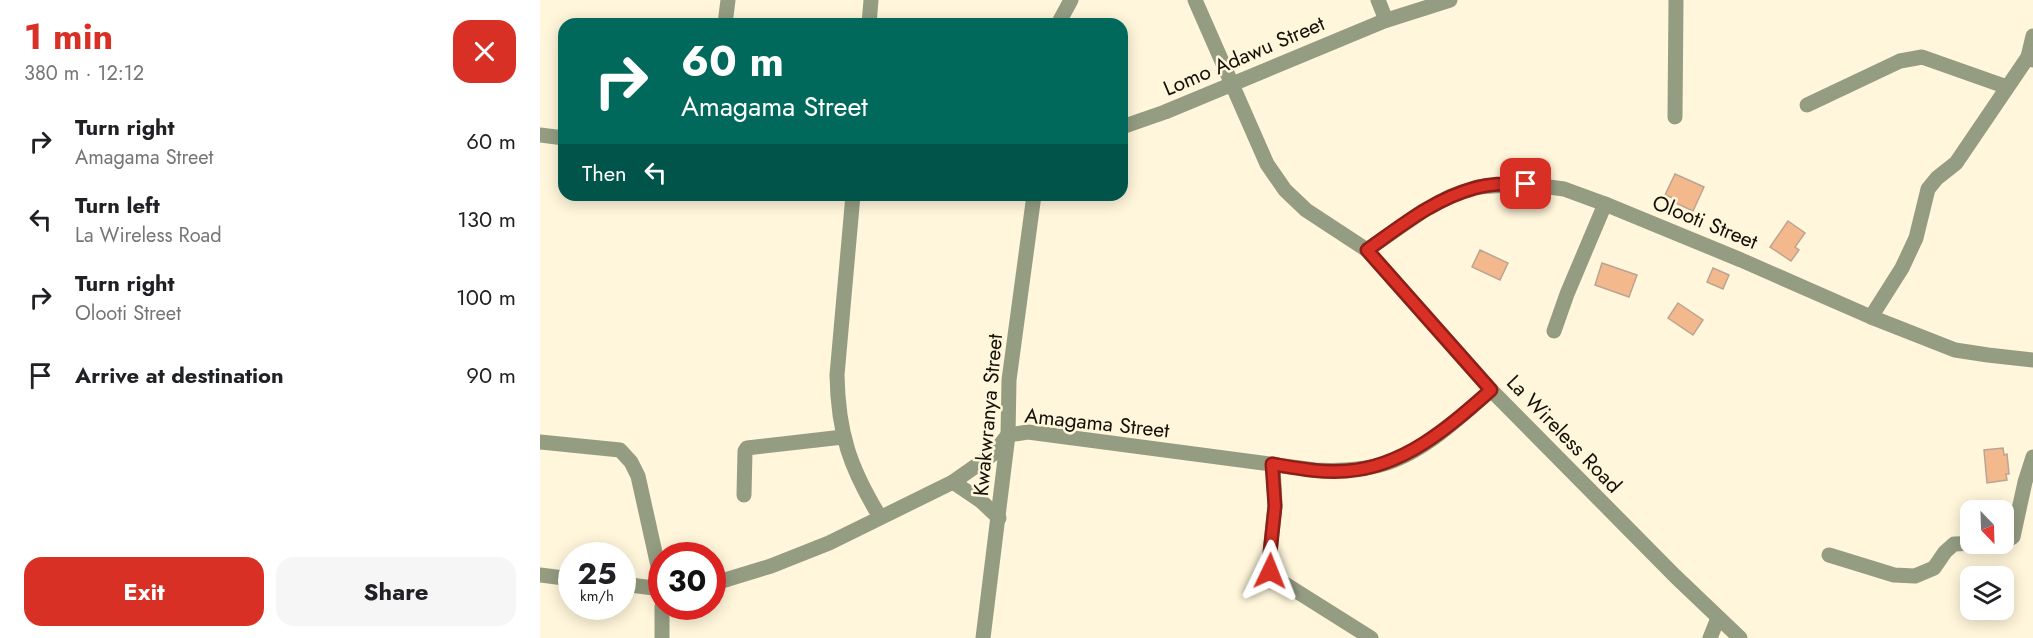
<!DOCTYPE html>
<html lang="en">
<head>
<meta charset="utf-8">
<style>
  body { margin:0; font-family:Jost,sans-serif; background:#f6f6f6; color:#202124; height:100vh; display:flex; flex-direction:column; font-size:22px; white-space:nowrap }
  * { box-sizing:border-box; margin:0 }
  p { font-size:20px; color:#757577 }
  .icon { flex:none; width:33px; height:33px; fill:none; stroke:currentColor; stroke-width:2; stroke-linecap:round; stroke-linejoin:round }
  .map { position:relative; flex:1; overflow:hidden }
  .sheet { display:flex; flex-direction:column; background:#fff; width:540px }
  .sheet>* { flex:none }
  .hud { position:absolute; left:18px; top:18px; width:570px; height:183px; border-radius:18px; box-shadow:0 3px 15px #0003; background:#00695c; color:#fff; overflow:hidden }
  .needle { width:39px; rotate:157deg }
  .fabs { position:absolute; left:1420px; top:500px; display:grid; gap:12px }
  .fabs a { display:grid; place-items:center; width:54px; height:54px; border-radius:12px; background:#fff; box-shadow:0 3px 15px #0003; font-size:30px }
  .speed { position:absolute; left:18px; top:542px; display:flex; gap:12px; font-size:30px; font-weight:700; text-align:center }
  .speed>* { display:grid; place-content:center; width:78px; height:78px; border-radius:50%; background:#fff; box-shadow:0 3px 15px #0003; line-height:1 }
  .speed small { font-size:15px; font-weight:400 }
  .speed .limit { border:9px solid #d22; background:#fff; color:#111 }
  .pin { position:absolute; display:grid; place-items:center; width:51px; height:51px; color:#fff; margin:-26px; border-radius:12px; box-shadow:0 3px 9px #0006 }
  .me { position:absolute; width:66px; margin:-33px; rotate:2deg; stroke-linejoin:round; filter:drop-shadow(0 0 4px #0008) }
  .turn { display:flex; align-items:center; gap:21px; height:126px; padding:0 24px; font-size:27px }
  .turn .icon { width:78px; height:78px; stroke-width:2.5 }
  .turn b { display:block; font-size:42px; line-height:51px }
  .then { display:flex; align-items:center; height:57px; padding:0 24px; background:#0003; gap:12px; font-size:22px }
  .round { display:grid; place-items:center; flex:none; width:63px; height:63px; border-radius:18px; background:#f6f6f6 }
  .headline { display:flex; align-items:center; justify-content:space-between; height:102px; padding:0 24px }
  h1 { font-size:36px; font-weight:700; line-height:45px; color:#d93025 }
  .cta { display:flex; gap:12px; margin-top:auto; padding:12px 24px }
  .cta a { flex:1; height:69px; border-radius:18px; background:#d93025; color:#fff; font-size:24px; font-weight:700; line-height:69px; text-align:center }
  .cta a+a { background:#f6f6f6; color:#202124 }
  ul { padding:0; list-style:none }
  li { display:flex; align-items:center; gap:18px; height:78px; padding:0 24px }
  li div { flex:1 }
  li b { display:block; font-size:22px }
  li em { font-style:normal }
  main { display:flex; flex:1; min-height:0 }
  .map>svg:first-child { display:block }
  .building { fill:#f3b98c; stroke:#bba493; stroke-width:1.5 }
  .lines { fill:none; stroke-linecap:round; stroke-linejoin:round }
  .street { stroke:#949d82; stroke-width:15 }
  .route-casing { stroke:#8d1f18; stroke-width:15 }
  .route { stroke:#d93025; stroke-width:10 }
  .labels { text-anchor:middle; stroke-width:5; stroke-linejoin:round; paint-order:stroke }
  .street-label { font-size:21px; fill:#131007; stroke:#fff6db }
</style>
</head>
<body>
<main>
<section class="sheet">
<div class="headline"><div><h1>1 min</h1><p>380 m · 12:12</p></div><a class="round" style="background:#d93025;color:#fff"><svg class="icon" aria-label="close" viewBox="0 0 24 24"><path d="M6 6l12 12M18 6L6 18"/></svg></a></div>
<ul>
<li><svg class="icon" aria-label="right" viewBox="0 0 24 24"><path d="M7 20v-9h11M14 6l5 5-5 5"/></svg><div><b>Turn right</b><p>Amagama Street</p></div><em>60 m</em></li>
<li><svg class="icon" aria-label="left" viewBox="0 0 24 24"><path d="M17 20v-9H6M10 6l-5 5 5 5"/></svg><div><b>Turn left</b><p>La Wireless Road</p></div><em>130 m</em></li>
<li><svg class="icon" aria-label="right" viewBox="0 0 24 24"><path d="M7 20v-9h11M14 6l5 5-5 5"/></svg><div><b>Turn right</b><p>Olooti Street</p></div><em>100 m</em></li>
<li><svg class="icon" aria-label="arrive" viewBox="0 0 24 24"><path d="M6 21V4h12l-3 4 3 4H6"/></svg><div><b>Arrive at destination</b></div><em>90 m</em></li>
</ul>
<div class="cta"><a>Exit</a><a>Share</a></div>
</section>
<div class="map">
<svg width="1493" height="638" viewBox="0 0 1493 638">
  <rect width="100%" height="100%" fill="#fff6db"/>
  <g class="building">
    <polygon points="1135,174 1164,187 1153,211 1131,201 1133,198 1125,195"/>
    <polygon points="1248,221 1265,233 1255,247 1259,250 1251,261 1230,247"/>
    <polygon points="940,250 968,263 960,280 932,267"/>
    <polygon points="1062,263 1097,275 1089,297 1055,285"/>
    <polygon points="1173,268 1189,275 1183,289 1167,282"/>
    <polygon points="1138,303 1163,320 1153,335 1128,318"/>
    <polygon points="1463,448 1464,455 1467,454 1469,474 1466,474 1467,480 1447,483 1444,450"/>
  </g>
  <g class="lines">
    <g class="street">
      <polyline points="655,0 727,164 745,190 766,210 827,250 951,390 1135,576 1200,638"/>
      <polyline points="838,0 846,20"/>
      <polyline points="185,24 188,0"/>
      <polyline points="329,24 331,0"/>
      <polyline points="518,24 531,0"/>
      <polyline points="1493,36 1488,57 1493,60"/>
      <polyline points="1267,105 1360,61 1382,57 1467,87"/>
      <polyline points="1135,117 1136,0"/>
      <polyline points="582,127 625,112 844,21 910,0"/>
      <polyline points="0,135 24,138"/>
      <path d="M313 195 297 375C298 433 310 468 340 517"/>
      <polyline points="827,250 883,211 909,197 937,187 986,184 1024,189 1065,204 1201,260 1331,317 1415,350 1448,355 1493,360"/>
      <polyline points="1331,317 1362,268 1376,238 1388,189 1397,178 1416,163 1488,57"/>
      <polyline points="1014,331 1027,294 1065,204"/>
      <polyline points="0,442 80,450 91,462 98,476 122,584"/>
      <polyline points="733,464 735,506 729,562 734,577 831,638"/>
      <polyline points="413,482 441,501 459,518"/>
      <polyline points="204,495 205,451 207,448 303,437"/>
      <polyline points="1464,542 1473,537 1485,482 1493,457"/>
      <polyline points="1289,555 1354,575 1375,576 1394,568 1405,552 1414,544 1440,543"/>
      <polyline points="0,575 32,579"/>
      <polyline points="82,584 122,589"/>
      <path d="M172 584 231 566 289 543 413 482 453 454 468 435 488 432 775 470C797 471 818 471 840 465 882 454 919 418 951 390"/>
      <polyline points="122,638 122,606"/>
      <polyline points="443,638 468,435 469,380 494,195"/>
      <polyline points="1170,638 1178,618"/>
    </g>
  </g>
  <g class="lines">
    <g class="route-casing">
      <path id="route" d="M730 571 729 562 735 506 732 464C756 468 781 473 806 471 864 467 909 427 951 390L827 250C861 226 894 199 935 188 952 183 969 184 986 184"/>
    </g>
    <use href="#route" class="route"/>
  </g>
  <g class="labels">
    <g class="street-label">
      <text transform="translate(704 56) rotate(-23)" y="7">Lomo Adawu Street</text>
      <text transform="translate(1165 222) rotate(22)" y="7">Olooti Street</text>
      <text transform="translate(448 415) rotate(-85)" y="7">Kwakwranya Street</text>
      <text transform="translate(557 423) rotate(6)" y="7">Amagama Street</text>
      <text transform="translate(1024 434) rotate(46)" y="7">La Wireless Road</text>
    </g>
  </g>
</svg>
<div class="fabs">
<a><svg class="needle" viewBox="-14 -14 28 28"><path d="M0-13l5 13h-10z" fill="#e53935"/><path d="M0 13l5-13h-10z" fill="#757577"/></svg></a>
<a><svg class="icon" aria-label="layers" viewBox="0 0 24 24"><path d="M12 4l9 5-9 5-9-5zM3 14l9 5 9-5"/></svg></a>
</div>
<div class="speed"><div>25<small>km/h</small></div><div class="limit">30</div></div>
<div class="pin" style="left:986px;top:184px;background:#d93025"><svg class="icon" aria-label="arrive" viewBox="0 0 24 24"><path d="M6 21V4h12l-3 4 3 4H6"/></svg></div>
<svg class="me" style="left:730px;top:571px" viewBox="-20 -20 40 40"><path d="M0-17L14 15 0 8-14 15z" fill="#d93025" stroke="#fff" stroke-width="4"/></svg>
<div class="hud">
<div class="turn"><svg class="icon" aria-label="right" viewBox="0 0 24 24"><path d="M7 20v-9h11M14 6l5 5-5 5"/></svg><div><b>60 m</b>Amagama Street</div></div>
<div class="then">Then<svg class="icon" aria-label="left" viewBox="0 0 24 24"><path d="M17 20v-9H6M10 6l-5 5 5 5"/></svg></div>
</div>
</div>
</main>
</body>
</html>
